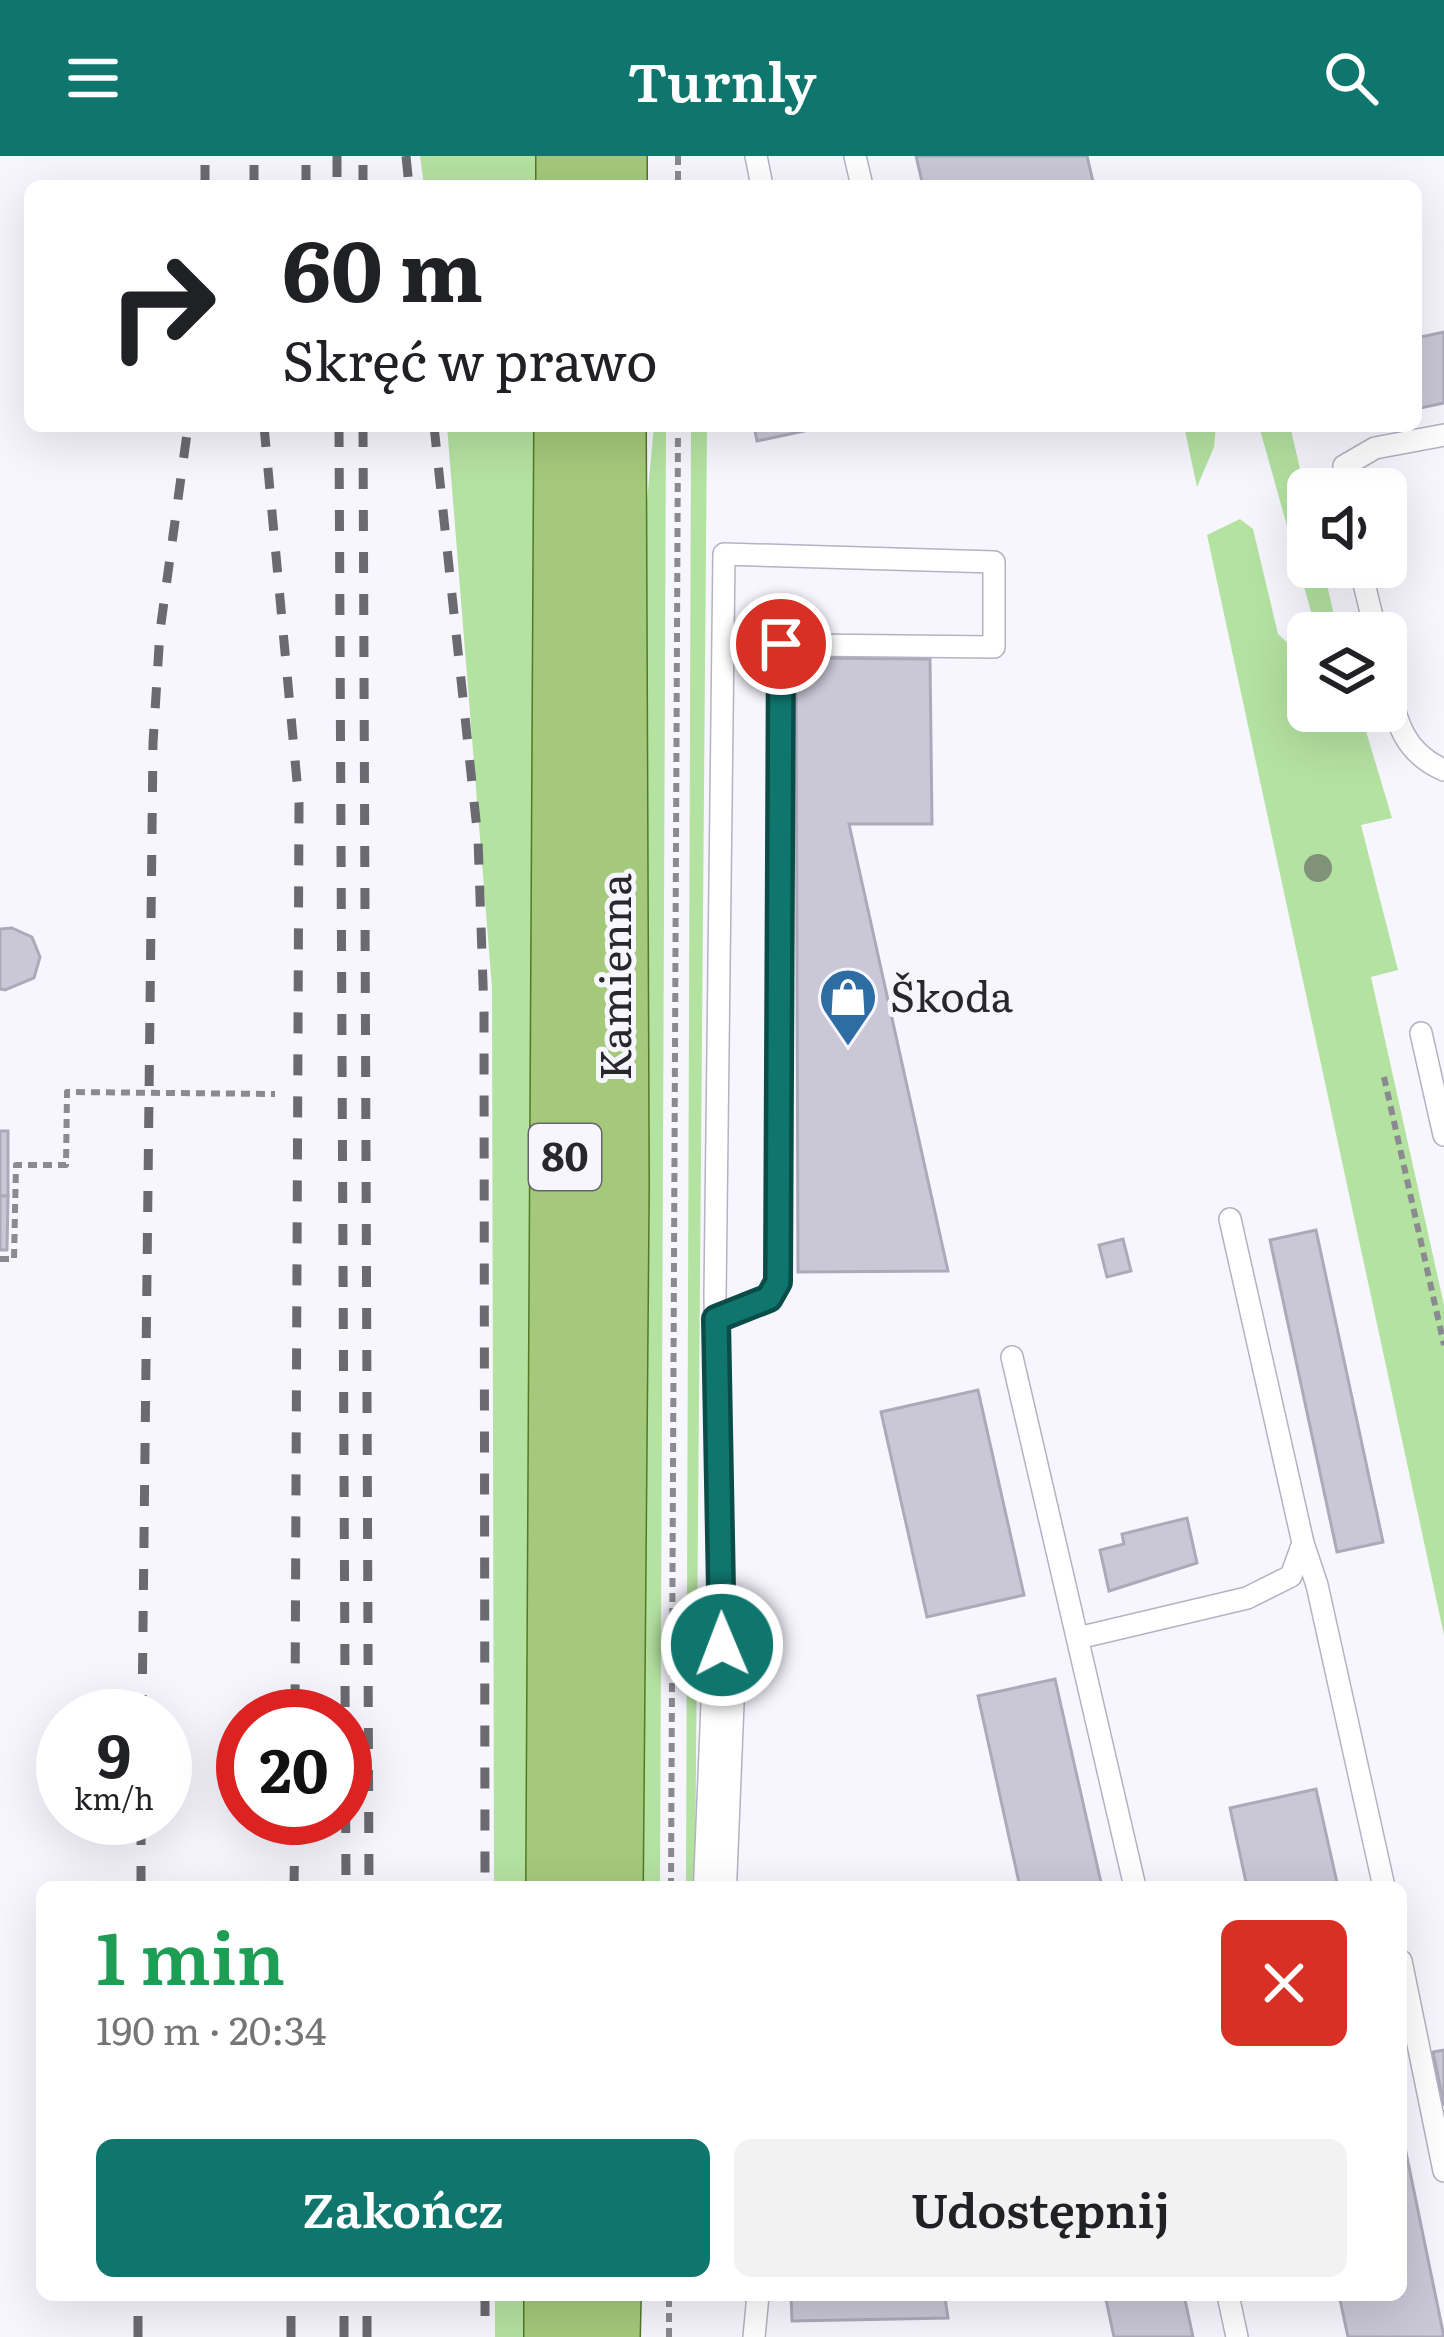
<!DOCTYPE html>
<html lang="pl">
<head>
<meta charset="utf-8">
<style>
  body { margin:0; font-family:Literata,serif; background:#f2f2f2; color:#202124; height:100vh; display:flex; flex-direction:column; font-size:45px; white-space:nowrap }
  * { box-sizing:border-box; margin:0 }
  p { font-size:39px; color:#757577 }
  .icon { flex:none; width:66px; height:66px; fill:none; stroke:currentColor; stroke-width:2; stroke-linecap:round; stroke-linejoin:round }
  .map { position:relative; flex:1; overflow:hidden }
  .panel { position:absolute; left:36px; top:1725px; width:1371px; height:420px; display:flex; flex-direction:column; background:#fff; border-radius:18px; box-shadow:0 12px 48px #0002 }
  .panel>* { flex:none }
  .guide { position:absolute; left:24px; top:24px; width:1398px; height:252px; border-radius:18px; box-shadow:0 12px 48px #0002; background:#fff; color:#202124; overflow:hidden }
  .buttons { position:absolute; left:1287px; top:312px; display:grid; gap:24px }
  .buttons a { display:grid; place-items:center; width:120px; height:120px; border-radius:18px; background:#fff; box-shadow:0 12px 48px #0002; font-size:60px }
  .speed { position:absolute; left:36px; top:1533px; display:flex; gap:24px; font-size:60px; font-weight:700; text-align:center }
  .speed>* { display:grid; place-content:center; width:156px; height:156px; border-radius:50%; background:#fff; box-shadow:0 12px 48px #0002; line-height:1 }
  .speed small { font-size:30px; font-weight:400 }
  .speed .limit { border:18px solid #d22; background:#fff; color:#111 }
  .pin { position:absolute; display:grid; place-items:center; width:102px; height:102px; color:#fff; margin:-51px; border:6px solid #fff; border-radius:50%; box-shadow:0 3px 12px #0007 }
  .me { position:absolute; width:132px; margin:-66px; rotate:359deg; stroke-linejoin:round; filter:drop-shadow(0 0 9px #0008) }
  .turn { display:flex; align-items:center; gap:42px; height:252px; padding:0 60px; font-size:54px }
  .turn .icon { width:156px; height:156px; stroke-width:2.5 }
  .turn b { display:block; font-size:84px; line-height:102px }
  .round { display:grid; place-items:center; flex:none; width:126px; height:126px; border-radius:18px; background:#f2f2f2 }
  .overview { display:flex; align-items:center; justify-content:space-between; height:204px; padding:0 60px }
  h1 { font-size:72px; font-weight:600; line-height:90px; color:#1e9e55 }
  .cta { display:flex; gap:24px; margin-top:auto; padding:24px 60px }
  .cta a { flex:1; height:138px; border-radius:18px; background:#0f766e; color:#fff; font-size:48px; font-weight:600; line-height:138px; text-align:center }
  .cta a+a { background:#f2f2f2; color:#202124 }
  header { display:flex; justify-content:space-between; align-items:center; height:156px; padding:0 60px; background:#0f766e; color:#fff; font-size:54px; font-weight:600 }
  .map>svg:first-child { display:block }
  .green { fill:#b4e2a1 }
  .building { fill:#cac7d6; stroke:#acaab9; stroke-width:3 }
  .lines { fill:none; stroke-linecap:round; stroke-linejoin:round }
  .lane-casing { stroke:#b5b2c1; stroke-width:24 }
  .street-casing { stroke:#b5b2c1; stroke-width:45 }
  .primary-casing { stroke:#527926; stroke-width:66 }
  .path { stroke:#8b8a91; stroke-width:6; stroke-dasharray:9 6; stroke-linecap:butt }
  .lane { stroke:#fff; stroke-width:21 }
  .street { stroke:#fff; stroke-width:42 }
  .primary { stroke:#a4c97b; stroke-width:63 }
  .rail { stroke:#6b6a71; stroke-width:9; stroke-dasharray:21 21; stroke-linecap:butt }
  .tree { fill:#80927a }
  .route-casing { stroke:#0a4d48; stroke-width:30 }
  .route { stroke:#0f766e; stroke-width:21 }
  .labels { text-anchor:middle; stroke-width:10; stroke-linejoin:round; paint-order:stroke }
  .shield { fill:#f7f6ff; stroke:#66656c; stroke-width:3 }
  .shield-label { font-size:39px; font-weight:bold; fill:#28272d }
  .street-label { font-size:42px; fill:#28272d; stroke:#f7f6ff }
  .poi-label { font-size:42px; fill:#28272d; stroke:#f7f6ff; text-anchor:start }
</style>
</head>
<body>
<header><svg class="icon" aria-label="menu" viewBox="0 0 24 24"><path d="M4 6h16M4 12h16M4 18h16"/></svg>Turnly<svg class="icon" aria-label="search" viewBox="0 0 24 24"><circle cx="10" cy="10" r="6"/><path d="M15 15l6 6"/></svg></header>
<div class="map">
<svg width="1444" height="2181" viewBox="0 0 1444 2181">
  <rect width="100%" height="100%" fill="#f7f6ff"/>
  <g class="green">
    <polygon points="420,0 540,0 540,30 424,30"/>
    <polygon points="447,270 540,270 535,1731 494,1731 492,832"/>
    <polygon points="654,270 666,270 660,1731 629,1731 635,472"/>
    <polygon points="691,270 707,270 695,1731 686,1731"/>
    <polygon points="1184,270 1216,270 1214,291 1197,331"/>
    <polygon points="1259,270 1290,270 1308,347 1308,411 1323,411 1338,477 1317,477"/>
    <polygon points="1240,363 1253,373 1278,478 1299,497 1308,492 1308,555 1360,555 1392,662 1361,669 1398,814 1371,821 1444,1149 1444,1479 1207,379"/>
    <rect x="495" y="2139" width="38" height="42"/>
  </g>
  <g class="building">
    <polygon points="916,0 1087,0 1094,30 923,30"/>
    <polygon points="1444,176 1444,247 1416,253 1416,182"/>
    <polygon points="754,270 823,270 823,271 757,285"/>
    <polygon points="796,502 930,503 932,668 849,668 948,1115 798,1116"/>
    <polygon points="12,772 32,781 40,801 34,822 5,834 0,833 0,773"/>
    <rect x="0" y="975" width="8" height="65"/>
    <polygon points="0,1040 8,1040 7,1094 0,1094"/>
    <polygon points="1316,1074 1383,1386 1337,1396 1270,1084"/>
    <polygon points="1123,1083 1131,1115 1107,1121 1099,1089"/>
    <polygon points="978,1234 1024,1439 927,1461 881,1256"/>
    <polygon points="1187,1362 1197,1407 1109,1435 1100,1394 1124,1388 1122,1378"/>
    <polygon points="1055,1523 1102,1731 1020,1731 978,1540"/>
    <polygon points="1316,1633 1338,1731 1247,1731 1230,1652"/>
    <polygon points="1444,1894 1444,1950 1433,1896"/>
    <polygon points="1401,1972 1444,2181 1348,2181 1339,2139 1401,2139"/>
    <polygon points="791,2139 958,2139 958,2140 945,2142 948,2162 792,2165"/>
    <polygon points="1105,2139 1184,2139 1193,2181 1114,2181"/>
  </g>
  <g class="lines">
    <g class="lane-casing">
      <g id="lane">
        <polyline points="756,0 762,30"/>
        <polyline points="855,0 862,30"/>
        <polyline points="1342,333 1344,310 1375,292 1444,279"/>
        <polyline points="1360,411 1376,477"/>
        <path d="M1386 518C1396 561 1400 595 1444 614"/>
        <polyline points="1421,877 1444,979"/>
        <polyline points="715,1163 769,1142 778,1126 781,488"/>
        <polyline points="1012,1201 1135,1731"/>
        <polyline points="1303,1387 1317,1429 1384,1731"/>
        <polyline points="1078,1482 1247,1442 1291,1420 1303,1387 1230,1063"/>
        <polyline points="723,1535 715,1141 724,398 994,406 994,491 723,488"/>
        <polyline points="1401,1805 1444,2015"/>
        <polyline points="1228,2139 1237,2181"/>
        <polyline points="754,2181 758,2139"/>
      </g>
    </g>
    <g class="street-casing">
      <polyline id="street" points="715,1731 723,1535"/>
    </g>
    <g class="primary-casing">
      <g id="primary">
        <polyline points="568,30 568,0"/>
        <polyline points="615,30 615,0"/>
        <polyline points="558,1731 566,270"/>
        <polyline points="611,1731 617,1029 614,270"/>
        <polyline points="556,2181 556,2139"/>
        <polyline points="608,2181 609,2139"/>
      </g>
    </g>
    <g class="path">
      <polyline points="678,0 678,30"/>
      <polyline points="1384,921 1444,1189"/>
      <polyline points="0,1103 14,1103 16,1009 66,1009 67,936 275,938"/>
      <polyline points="671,1731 678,270"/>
      <polyline points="669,2181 669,2139"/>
    </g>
    <use href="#lane" class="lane"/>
    <use href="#street" class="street"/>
    <use href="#primary" class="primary"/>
    <g class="rail">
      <polyline points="337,0 337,30"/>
      <polyline points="406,0 409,30"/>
      <polyline points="205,30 205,0"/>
      <polyline points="254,30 254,0"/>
      <polyline points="306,30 306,0"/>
      <polyline points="363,30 363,0"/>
      <polyline points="264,270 299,647 295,1560"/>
      <polyline points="339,270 346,1731"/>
      <polyline points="363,270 369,1731"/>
      <polyline points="434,270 478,683 484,856 485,1731"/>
      <polyline points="142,1560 153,587 160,475 188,270"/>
      <polyline points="141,1731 141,1662"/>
      <polyline points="294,1731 295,1662"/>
      <polyline points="485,2139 485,2181"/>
      <polyline points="138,2181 138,2139"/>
      <polyline points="291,2181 291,2139"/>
      <polyline points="344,2181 344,2139"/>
      <polyline points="367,2181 367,2139"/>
    </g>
  </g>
  <circle class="tree" cx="1318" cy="712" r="14"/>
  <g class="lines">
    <g class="route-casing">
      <polyline id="route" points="722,1489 716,1163 769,1142 778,1126 781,488"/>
    </g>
    <use href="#route" class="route"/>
  </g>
  <defs>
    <g id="shop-pin" transform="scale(3)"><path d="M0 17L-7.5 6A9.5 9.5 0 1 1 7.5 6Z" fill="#2d6da4" stroke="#f7f6ff"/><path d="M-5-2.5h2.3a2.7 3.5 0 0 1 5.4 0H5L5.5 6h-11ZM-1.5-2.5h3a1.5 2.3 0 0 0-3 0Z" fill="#fff"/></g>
  </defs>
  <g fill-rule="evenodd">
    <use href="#shop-pin" x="848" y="841"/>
  </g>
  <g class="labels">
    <rect class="shield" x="529" y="968" width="72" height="66" rx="9"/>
    <g class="shield-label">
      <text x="565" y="1015">80</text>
    </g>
    <g class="street-label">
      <text transform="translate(616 821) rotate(-90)" y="15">Kamienna</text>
    </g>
    <g class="poi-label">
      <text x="890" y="856">Škoda</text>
    </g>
  </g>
</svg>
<div class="buttons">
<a><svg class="icon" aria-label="sound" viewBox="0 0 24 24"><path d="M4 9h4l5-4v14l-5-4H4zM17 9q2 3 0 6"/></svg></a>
<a><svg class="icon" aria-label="layers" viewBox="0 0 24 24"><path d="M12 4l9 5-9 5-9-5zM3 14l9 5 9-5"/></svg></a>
</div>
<div class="speed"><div>9<small>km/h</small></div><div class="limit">20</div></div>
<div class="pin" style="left:781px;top:488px;background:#d93025"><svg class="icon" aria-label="arrive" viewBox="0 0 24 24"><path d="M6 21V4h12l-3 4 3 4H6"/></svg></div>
<svg class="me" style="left:722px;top:1489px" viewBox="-20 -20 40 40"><circle r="17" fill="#0f766e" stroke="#fff" stroke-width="3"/><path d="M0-11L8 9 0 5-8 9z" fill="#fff"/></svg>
<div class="guide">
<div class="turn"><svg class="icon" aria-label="right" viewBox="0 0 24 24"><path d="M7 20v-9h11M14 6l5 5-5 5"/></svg><div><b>60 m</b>Skręć w prawo</div></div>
</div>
<section class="panel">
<div class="overview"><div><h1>1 min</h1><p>190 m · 20:34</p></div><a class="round" style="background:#d93025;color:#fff"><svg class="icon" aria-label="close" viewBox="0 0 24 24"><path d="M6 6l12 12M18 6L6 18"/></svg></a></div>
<div class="cta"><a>Zakończ</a><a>Udostępnij</a></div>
</section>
</div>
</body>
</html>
